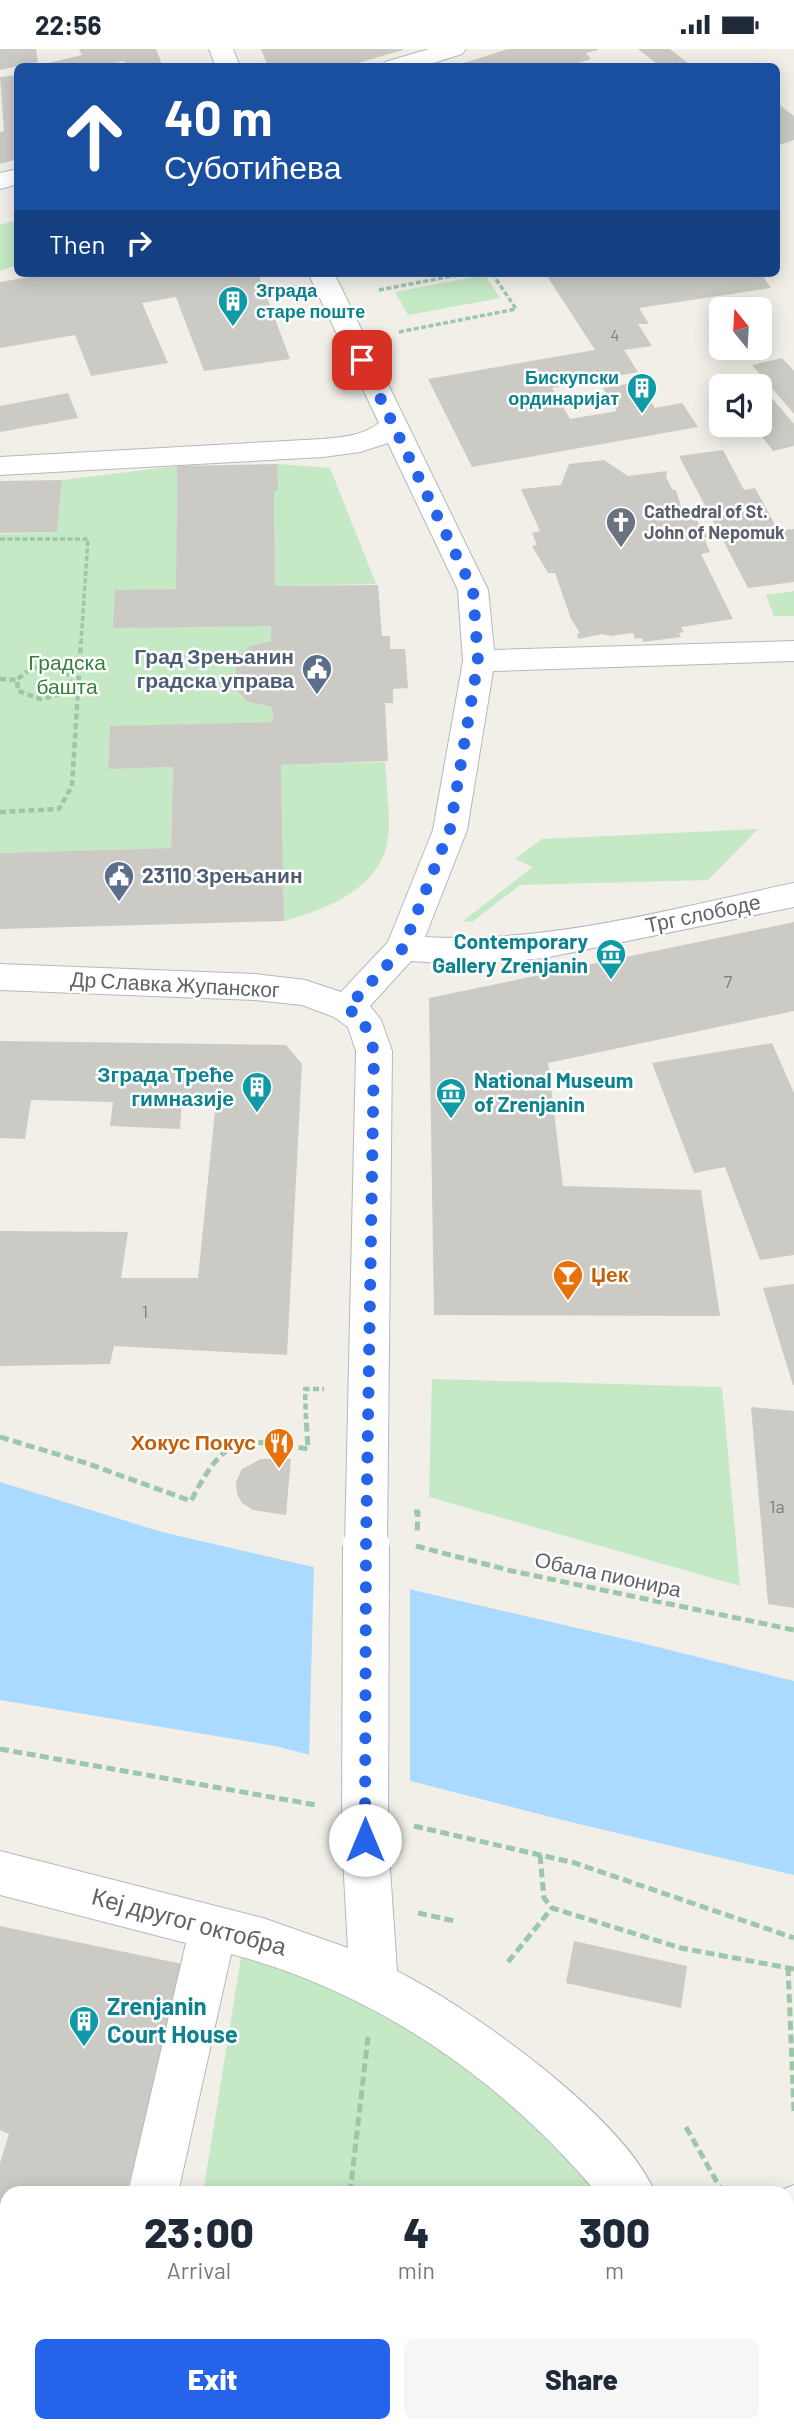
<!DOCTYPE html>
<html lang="en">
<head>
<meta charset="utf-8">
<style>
  body { margin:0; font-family:Barlow,sans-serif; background:#f6f6f7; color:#1f2937; height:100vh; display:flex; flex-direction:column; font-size:26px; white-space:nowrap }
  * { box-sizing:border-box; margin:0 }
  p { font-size:23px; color:#747a83 }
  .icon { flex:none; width:38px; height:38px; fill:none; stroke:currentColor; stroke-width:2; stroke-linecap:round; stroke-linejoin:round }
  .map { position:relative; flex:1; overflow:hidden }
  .details { position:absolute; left:0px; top:2137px; width:794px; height:247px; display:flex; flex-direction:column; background:#fff; border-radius:21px 21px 0 0; box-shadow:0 4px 18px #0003 }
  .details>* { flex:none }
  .banner { position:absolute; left:14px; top:14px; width:766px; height:214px; border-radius:10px; box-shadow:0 4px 18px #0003; background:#1a4fa0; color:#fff; overflow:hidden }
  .needle { width:46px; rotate:342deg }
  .fabs { position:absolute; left:709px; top:248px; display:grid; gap:14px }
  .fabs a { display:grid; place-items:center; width:63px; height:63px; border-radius:10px; background:#fff; box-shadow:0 4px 18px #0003; font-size:35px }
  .pin { position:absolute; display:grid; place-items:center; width:60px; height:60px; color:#fff; margin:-30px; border-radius:14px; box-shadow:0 4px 10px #0006 }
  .me { position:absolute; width:77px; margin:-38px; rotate:0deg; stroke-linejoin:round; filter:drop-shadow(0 0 5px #0008) }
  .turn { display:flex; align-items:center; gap:24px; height:147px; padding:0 35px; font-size:32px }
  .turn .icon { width:91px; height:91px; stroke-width:2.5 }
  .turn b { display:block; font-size:49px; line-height:60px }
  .then { display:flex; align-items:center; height:66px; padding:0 35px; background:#0003; gap:14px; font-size:26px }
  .eta { display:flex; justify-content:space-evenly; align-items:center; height:119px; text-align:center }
  .eta b { font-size:42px; font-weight:800; line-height:49px }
  .cta { display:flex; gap:14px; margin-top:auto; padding:14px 35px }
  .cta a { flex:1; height:80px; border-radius:10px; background:#2563eb; color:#fff; font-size:28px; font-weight:800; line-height:80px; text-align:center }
  .cta a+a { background:#f6f6f7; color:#1f2937 }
  .status { display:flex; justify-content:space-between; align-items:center; height:49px; padding:0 35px; background:#fff; direction:ltr }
  .status svg { height:19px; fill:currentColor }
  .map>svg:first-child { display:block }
  .green { fill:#c5e8c5 }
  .water { fill:#aadaff }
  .pier { fill:#f1efe8 }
  .building { fill:#cccac5 }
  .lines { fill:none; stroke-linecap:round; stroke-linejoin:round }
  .minor-casing { stroke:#b5b8bc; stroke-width:2 }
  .path-far2 { stroke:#9cc7a9; stroke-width:3.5; stroke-dasharray:5 2.5; stroke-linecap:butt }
  .path-far1 { stroke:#9cc7a9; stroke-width:4.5; stroke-dasharray:6 3.5; stroke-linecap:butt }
  .path { stroke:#9cc7a9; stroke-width:5; stroke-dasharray:9 4.5; stroke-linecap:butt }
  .minor { fill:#fff; fill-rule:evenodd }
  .minor-bridge-casing { stroke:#b5b8bc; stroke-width:48; stroke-linecap:butt }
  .minor-bridge { stroke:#fff; stroke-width:46 }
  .route { stroke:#2563eb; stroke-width:12; stroke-dasharray:0 21.6 }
  .labels { text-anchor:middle; stroke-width:5; stroke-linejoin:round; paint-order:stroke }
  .far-number-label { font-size:16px; fill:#7a7d7f }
  .far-culture-label { font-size:18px; font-weight:bold; fill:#0d838f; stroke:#fff; text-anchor:start }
  .far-worship-label { font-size:18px; font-weight:bold; fill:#5b616d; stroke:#fff; text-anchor:start }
  .number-label { font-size:18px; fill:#7a7d7f }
  .service-label { font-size:21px; font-weight:bold; fill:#4e5e75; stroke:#fff; text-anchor:end }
  .park-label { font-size:21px; fill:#348238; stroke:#fff }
  .street-label { font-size:21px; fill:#5f6368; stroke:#fff }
  .culture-label { font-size:21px; font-weight:bold; fill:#0d838f; stroke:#fff; text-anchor:end }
  .food-label { font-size:21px; font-weight:bold; fill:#c56008; stroke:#fff; text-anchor:start }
  .near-street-label { font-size:24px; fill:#5f6368; stroke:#fff }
  .near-culture-label { font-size:24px; font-weight:bold; fill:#0d838f; stroke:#fff; text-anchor:start }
</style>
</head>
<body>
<div class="status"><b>22:56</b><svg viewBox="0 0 49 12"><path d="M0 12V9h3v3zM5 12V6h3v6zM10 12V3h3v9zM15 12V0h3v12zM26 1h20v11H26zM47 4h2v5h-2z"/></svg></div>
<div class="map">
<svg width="794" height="2382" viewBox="0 0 794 2382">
  <rect width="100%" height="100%" fill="#f1efe8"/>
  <g class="green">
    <polygon points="17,171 17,216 0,222 0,176"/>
    <polygon points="485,226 500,249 408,266 395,243"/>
    <polygon points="277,415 330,419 376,535 275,537 274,442 277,442"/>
    <polygon points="177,417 176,540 136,541 271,577 271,592 250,597 236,610 236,641 248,653 272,658 273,673 110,678 108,720 173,718 171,799 0,804 0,485 57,483 62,431"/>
    <polygon points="794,542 794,567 774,567 766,546"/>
    <path d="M385 713C386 736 392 774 387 795 377 841 324 861 284 872L281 716Z"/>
    <polygon points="758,780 708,831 520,836 472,873 463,872 533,818 515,810 542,790"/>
    <polygon points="432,1330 722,1338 740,1537 429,1448"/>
    <polygon points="242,1903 374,1934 630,2144 203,2144"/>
    <polygon points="166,2376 739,2376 740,2382 165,2382"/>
  </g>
  <polygon class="water" points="0,1433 162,1483 642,1594 794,1632 794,1826 558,1770 275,1697 0,1651"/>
  <polygon class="pier" points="314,1514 410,1537 410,1735 309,1709"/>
  <g class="building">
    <polygon points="0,0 36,0 38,13 0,21"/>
    <polygon points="79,0 156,0 163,18 126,18 124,12 97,18 32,18 82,6"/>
    <polygon points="261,0 403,0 403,1 344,18 268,18"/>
    <polygon points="508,0 598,0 598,1 586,4 591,10 566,18 451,18"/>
    <polygon points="638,0 670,0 693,18 661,18"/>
    <polygon points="18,26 18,110 0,115 0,83 4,82 0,28"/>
    <polygon points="777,54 794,67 794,91 777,97"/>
    <polygon points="52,224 258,224 290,310 204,322 176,248 142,254 168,314 91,327 75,286 0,299 0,233"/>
    <polygon points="545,224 761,224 771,239 639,259 649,275 638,275 652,297 624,301 638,323 552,339 570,370 617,362 603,339 639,333 655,359 682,354 698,378 472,418 428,330 595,301"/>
    <polygon points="782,309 794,322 794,365 752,316"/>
    <polygon points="766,342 794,375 794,397 773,402 753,376 760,376 760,343"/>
    <polygon points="68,344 78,369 0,383 0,357"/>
    <polygon points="723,401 744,441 755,439 778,481 794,480 794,533 748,539 679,407"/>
    <polygon points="604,411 628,427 667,422 666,428 672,440 676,441 683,464 692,464 708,488 704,489 710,503 701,505 733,570 681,578 684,583 679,584 681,588 643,593 642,589 635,590 633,584 610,587 602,585 578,590 577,585 580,584 571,570 555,524 548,524 532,497 537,496 532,484 540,482 521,440 561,436 569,415"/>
    <polygon points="277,415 278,435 277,442 274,442 275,537 378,536 382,587 390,587 390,600 405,600 408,639 393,640 393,654 385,654 388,712 281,716 284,872 0,880 0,804 171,799 173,718 108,720 110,677 273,673 272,658 248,653 236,641 236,610 250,597 271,592 271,577 113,579 115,541 176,540 177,417"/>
    <polygon points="62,431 57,483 0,484 0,432"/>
    <polygon points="794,873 794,962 548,1014 563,1137 701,1141 720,1267 434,1266 429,949"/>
    <polygon points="0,992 286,996 302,1015 287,1306 114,1297 110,1315 0,1317 0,1182 128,1183 121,1229 198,1229 216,1052 182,1050 180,1080 110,1077 113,1053 31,1051 25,1090 0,1089"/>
    <polygon points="772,994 794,1044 794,1206 760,1211 725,1118 694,1124 652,1014"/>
    <polygon points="794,1235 794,1336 793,1336 763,1239"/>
    <polygon points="751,1358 794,1362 794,1559 768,1555"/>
    <polygon points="261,1410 291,1410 286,1466 253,1461 242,1454 237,1445 236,1433 242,1420"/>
    <polygon points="0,1877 192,1917 126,2144 7,2144 7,2254 0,2252 0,2114 9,2085 0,2081"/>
    <polygon points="574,1892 687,1917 681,1959 566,1934"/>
    <rect x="274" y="2376" width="121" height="6"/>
  </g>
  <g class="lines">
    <g class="minor-casing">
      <g id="minor">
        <polygon points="209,0 233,0 240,18 216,18"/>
        <polygon points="429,0 466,0 462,5 421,18 382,18 385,13"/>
        <polygon points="18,120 18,135 0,140 0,124"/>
        <path d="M308 224H334L488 541 494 601 794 592V612L493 622 467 781 425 888C549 895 673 859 794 834V858L544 909 470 916 411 912 370 957 381 971 392 1002 387 1496 381 1509 366 1514 351 1509 345 1496 356 1002 348 978 334 968 302 956 255 951 0 941V915L255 925 305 931 341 943 388 893 433 781 463 612 458 541 388 394 360 403 323 408 0 426V408L323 390C343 388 362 387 379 374Z"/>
        <path d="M365 1769 381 1776 388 1791 397 1922C470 1959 624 2068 655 2144H597C502 2031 374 1942 231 1905L178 2144H128L186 1894 0 1846V1802L263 1869 348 1899 342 1791 349 1776Z"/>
        <polygon points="794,2136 794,2188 788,2190 788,2144 775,2144"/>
        <polygon points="0,2303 7,2305 7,2357 0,2355"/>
        <polygon points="713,2376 766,2376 767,2382 713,2382"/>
      </g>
    </g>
    <g class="path-far2">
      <polyline points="379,241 468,224"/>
      <polyline points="399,283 516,260 492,224"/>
      <polyline points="0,490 88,490 81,594"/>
    </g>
    <g class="path-far1">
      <path d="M48 616 68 624 71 633 62 645 40 650 18 642 17 631C26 622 35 617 48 616Z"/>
      <polyline points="0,630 17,631"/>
      <polyline points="0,763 59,760 72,737 81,593"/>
      <polyline points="306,1370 305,1340 324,1340"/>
    </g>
    <g class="path">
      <path d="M0 1388 86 1414 191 1452C225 1386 238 1388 308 1400L306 1368"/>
      <polyline points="414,1463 418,1463 417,1485"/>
      <polyline points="416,1497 512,1522 794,1581"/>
      <polyline points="0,1700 316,1756"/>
      <polyline points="414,1777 575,1814 794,1889"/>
      <polyline points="540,1806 544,1849 552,1859 681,1899 794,1920"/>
      <polyline points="418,1864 455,1872"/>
      <polyline points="508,1913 552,1859"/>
      <polyline points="788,1918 794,2062"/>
      <polyline points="686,2078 723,2144"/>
      <polyline points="350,2144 368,1988"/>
    </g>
    <use href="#minor" class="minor"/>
    <g class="minor-bridge-casing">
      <polyline id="minor-bridge" points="365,1791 366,1496"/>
    </g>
    <use href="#minor-bridge" class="minor-bridge"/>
  </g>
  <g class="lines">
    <polyline class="route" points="362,311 473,541 478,612 450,780 403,899 347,959 363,971 374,1002 366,1496 365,1791"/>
  </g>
  <defs>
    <g id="building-pin" transform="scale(1.575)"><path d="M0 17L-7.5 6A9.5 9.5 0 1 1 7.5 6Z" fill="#0f9aa8" stroke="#fff"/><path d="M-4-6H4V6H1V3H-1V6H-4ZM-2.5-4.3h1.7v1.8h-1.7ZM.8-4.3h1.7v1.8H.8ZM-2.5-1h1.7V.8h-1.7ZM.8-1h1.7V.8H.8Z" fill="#fff"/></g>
    <g id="church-pin" transform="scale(1.575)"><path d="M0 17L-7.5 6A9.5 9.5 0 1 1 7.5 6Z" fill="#6b7280" stroke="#fff"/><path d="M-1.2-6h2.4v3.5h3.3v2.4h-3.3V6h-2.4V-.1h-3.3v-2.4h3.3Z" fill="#fff"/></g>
    <g id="civic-pin" transform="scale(1.575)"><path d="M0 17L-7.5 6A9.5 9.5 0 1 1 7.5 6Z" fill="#5c6f8a" stroke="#fff"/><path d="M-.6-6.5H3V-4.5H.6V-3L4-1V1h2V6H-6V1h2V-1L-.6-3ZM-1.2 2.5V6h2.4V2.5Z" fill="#fff"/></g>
    <g id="museum-pin" transform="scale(1.575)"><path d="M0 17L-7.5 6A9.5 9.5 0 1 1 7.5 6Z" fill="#0f9aa8" stroke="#fff"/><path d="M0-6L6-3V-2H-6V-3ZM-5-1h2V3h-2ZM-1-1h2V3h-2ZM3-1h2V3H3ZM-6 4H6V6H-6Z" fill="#fff"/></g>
    <g id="bar-pin" transform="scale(1.575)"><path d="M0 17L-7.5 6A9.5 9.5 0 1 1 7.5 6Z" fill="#e8710a" stroke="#fff"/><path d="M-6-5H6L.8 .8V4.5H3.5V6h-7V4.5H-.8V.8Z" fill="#fff"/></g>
    <g id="restaurant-pin" transform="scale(1.575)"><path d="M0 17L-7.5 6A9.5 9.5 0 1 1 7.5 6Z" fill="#e8710a" stroke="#fff"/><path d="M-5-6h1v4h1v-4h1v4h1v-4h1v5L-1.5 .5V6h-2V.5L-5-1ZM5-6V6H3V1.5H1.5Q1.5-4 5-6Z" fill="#fff"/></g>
  </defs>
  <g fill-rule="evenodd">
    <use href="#building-pin" x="233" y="252"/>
    <use href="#building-pin" x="642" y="339"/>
    <use href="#church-pin" x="621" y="473"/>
    <use href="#civic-pin" x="317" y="620"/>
    <use href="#civic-pin" x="119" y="827"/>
    <use href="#museum-pin" x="611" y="905"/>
    <use href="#building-pin" x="257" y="1038"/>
    <use href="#museum-pin" x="451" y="1044"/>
    <use href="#bar-pin" x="568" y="1226"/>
    <use href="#restaurant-pin" x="279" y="1394"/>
    <use href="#building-pin" x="84" y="1972"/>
  </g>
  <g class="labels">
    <g class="far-number-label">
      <text x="615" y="292">4</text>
    </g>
    <g class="far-culture-label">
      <text x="256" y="248">Зграда<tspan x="256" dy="21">старе поште</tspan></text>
      <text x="619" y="335" text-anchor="end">Бискупски<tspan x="619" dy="21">ординаријат</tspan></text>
    </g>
    <g class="far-worship-label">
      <text x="644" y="469">Cathedral of St.<tspan x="644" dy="21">John of Nepomuk</tspan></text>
    </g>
    <g class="number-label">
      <text x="728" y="939">7</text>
      <text x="145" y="1269">1</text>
      <text x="777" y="1464">1a</text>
    </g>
    <g class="service-label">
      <text x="294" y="615">Град Зрењанин<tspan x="294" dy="24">градска управа</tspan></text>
      <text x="142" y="834" text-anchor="start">23110 Зрењанин</text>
    </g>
    <g class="park-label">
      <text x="67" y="621">Градска<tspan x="67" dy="24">башта</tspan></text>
    </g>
    <g class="street-label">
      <text transform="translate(703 865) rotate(-12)" y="7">Трг слободе</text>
      <text transform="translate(175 936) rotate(3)" y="7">Др Славка Жупанског</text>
      <text transform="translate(608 1526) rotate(12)" y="7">Обала пионира</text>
    </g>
    <g class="culture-label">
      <text x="588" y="900">Contemporary<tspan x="588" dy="24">Gallery Zrenjanin</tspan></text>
      <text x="234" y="1033">Зграда Треће<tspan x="234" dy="24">гимназије</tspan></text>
      <text x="474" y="1039" text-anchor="start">National Museum<tspan x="474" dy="24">of Zrenjanin</tspan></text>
    </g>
    <g class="food-label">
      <text x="591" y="1233">Џек</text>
      <text x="256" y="1401" text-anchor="end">Хокус Покус</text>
    </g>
    <g class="near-street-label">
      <text transform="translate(189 1873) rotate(15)" y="8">Кеј другог октобра</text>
    </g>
    <g class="near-culture-label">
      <text x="107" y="1966">Zrenjanin<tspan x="107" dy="28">Court House</tspan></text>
    </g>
  </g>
</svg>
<div class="fabs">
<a><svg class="needle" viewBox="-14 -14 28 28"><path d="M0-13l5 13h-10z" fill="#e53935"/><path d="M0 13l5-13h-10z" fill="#747a83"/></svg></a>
<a><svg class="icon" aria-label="sound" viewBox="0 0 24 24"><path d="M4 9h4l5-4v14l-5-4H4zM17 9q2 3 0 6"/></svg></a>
</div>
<div class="pin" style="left:362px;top:311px;background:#d93025"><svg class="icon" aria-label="arrive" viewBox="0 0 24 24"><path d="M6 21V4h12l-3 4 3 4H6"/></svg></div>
<svg class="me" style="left:365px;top:1791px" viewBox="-20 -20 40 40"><circle r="19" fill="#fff"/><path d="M0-13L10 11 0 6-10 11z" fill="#2563eb"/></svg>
<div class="banner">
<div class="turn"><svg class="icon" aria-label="ahead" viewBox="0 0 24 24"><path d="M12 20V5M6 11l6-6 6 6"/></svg><div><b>40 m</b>Суботићева</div></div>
<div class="then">Then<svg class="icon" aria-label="right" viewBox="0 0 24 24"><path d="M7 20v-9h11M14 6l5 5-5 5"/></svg></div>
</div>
<section class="details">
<div class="eta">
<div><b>23:00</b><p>Arrival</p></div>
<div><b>4</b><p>min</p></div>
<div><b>300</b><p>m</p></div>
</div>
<div class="cta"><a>Exit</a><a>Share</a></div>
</section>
</div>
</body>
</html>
